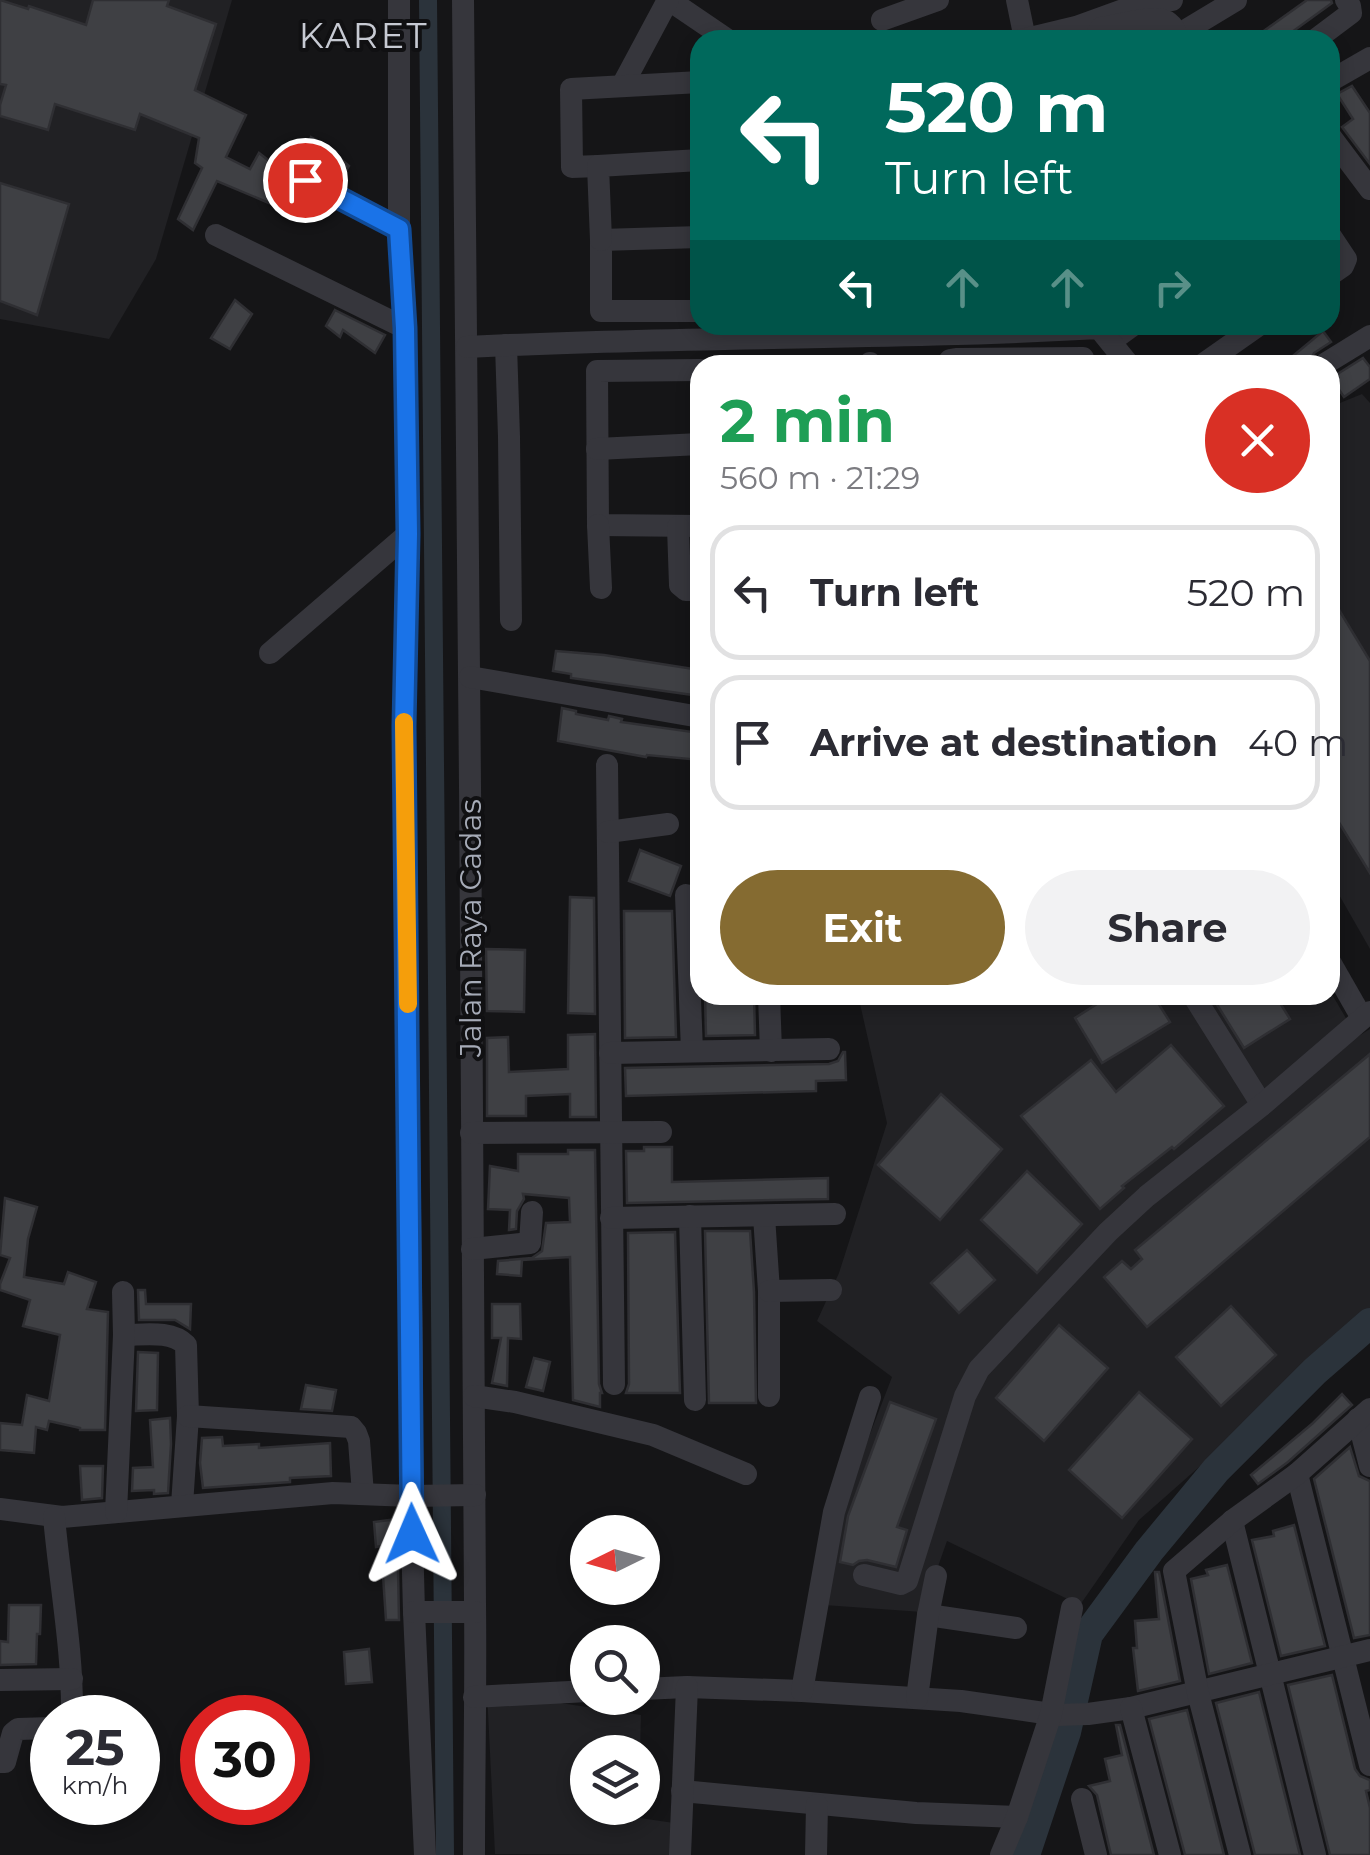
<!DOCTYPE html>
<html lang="en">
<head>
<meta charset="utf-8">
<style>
  body { margin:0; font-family:Montserrat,sans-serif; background:#f2f2f3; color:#2b2b33; height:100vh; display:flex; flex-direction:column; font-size:38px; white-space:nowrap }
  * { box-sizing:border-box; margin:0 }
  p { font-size:32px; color:#7c7c81 }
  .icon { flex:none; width:55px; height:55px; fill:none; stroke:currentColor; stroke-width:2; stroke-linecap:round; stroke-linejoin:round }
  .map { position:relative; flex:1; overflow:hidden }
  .side { position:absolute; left:690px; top:355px; width:650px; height:650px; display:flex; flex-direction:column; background:#fff; border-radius:30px; box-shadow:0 5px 15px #0003 }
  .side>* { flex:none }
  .hud { position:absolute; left:690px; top:30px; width:650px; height:305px; border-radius:30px; box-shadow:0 5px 15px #0003; background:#00695c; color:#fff; overflow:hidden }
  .needle { width:65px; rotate:265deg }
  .buttons { position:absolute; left:570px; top:1515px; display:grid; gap:20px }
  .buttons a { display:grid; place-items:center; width:90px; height:90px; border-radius:50%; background:#fff; box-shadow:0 5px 15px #0003; font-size:50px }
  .speed { position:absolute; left:30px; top:1695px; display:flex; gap:20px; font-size:50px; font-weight:700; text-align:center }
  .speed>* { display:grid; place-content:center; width:130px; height:130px; border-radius:50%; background:#fff; box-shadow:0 5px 15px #0003; line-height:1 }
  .speed small { font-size:25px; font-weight:400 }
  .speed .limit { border:15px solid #d22; background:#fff; color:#111 }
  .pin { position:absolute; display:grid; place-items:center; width:85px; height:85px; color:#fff; margin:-42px; border:5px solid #fff; border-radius:50%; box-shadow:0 2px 10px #0007 }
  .me { position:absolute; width:110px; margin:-55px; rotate:359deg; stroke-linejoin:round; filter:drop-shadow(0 0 8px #0008) }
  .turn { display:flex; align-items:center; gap:35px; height:210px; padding:0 30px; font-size:45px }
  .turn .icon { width:130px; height:130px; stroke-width:2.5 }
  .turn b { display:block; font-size:70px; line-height:85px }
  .lanes { display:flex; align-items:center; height:95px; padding:0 30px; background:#0003; justify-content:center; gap:50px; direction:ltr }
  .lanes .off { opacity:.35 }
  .round { display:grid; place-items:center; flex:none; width:105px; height:105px; border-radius:52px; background:#f2f2f3 }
  .head { display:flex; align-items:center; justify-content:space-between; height:170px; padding:0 30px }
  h1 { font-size:60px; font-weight:700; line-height:75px; color:#1e9e55 }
  .primary-button { display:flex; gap:20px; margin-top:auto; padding:20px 30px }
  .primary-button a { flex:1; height:115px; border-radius:60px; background:#856b31; color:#fff; font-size:40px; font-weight:700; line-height:115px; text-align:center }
  .primary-button a+a { background:#f2f2f3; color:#2b2b33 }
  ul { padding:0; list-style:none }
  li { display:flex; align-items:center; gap:30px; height:135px; margin:0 20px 15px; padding:0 10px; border:5px solid #e1e1e2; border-radius:30px }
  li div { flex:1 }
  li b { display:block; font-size:38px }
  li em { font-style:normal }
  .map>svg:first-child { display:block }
  .built { fill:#212124 }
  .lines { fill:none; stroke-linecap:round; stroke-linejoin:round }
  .canal { stroke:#2b333b; stroke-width:18 }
  .river { stroke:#2b333b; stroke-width:30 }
  .building { fill:#3f4044; stroke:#2f2f33; stroke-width:2.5 }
  .minor { stroke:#36363c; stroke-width:22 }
  .route-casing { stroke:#114b97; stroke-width:25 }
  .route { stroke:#1a73e8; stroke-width:18 }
  .slow { stroke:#f59e0b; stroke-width:18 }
  .labels { text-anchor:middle; stroke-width:8; stroke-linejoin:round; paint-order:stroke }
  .street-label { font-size:30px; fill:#a6abb7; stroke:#101012 }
  .quarter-label { font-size:35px; letter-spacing:2.5px; fill:#c7cad3; stroke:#101012 }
</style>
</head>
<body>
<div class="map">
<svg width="1370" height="1855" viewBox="0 0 1370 1855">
  <rect width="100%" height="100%" fill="#151517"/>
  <g class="built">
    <polygon points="0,0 232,0 156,259 109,339 0,319"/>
    <polygon points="1362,394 1370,403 1370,949 1330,879 1330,407"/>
    <polygon points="1330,991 1357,1037 1370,1029 1370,1316 1139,1520 1080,1605 947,1541 922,1612 824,1605 845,1499 892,1377 817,1321 839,1273 887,1123 858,995 1330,995"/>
    <polygon points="487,1692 641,1715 640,1752 588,1752 588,1808 639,1808 640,1818 674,1823 676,1855 495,1854"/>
  </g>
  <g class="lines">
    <polyline class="canal" points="428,0 445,1855"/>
    <polyline class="river" points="1025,1855 1066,1732 1088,1634 1149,1551 1216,1470 1315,1371 1370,1323"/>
  </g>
  <g class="building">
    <polygon points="0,0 28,9 29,6 86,25 93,0 169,0 167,6 216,24 195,90 246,115 226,157 250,169 259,153 282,171 269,203 217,181 193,230 178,219 202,168 195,163 199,138 140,114 135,130 55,104 48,130 0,116 0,105 6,85 0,84"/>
    <polygon points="1307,0 1331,0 1332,3 1281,40 1251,40"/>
    <polygon points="1352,86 1370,113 1370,164 1342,127 1353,119 1337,94"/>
    <polygon points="311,137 336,152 335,154 349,166 340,180 299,161"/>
    <polygon points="0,183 69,204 37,315 0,301"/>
    <polygon points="235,300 252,314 230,349 211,338"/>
    <polygon points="335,310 385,335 375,353 343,330 340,337 326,326"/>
    <polygon points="1323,331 1331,342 1314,353 1308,365 1282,365"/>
    <polygon points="1363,358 1370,367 1370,379 1344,397 1331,378"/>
    <polygon points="1330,595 1370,661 1370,873 1330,808"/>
    <polygon points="556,651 604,655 700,670 700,696 571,678 571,674 553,671"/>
    <polygon points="562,708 576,711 576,714 608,720 609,716 622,719 621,722 700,733 700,760 647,755 646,757 558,741"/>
    <polygon points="640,850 681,866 670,896 629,881"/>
    <polygon points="570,897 594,898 595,1014 568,1013"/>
    <polygon points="624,911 672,911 676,1037 625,1038"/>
    <polygon points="486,949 525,950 524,1012 487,1011"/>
    <polygon points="705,995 754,995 755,1035 706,1036"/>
    <polygon points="1111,995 1153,995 1170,1022 1102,1063 1075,1018"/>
    <polygon points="1211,995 1275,995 1290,1019 1244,1048"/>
    <polygon points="595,1034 596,1117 570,1117 570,1094 526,1096 526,1116 487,1116 487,1038 508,1037 509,1072 568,1069 568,1035"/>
    <polygon points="1171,1045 1224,1106 1174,1149 1172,1147 1122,1186 1124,1188 1100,1209 1021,1116 1091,1060 1116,1092"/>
    <polygon points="843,1052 845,1052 846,1080 816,1081 816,1091 626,1096 625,1068 829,1064 838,1061"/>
    <polygon points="1370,1054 1370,1137 1147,1327 1104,1277 1122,1261 1131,1269 1142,1259 1135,1250"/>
    <polygon points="941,1094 1002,1149 940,1220 878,1165"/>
    <polygon points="644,1147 672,1147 672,1182 828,1178 828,1199 627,1203 626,1151 644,1151"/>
    <polygon points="568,1150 595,1150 599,1384 602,1393 600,1393 600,1407 573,1400 570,1257 522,1260 521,1276 497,1274 498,1261 532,1258 542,1251 546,1223 570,1222 569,1198 523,1194 524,1199 517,1211 516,1229 509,1230 510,1210 488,1209 490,1166 518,1171 518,1154 568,1154"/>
    <polygon points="1027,1171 1082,1224 1037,1273 981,1220"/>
    <polygon points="5,1198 37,1207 28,1239 24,1277 64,1284 68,1272 96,1282 87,1309 108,1312 105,1430 80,1430 80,1428 49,1421 47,1430 36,1427 34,1453 0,1450 0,1423 22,1425 27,1395 49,1401 60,1335 23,1326 30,1300 0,1290 0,1284 10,1258 0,1255"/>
    <polygon points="705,1231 750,1231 754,1292 756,1403 709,1403"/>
    <polygon points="675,1232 680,1393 626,1393 629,1384 628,1233"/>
    <polygon points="967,1250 995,1280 959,1313 931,1283"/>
    <polygon points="138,1290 145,1290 146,1304 191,1304 190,1329 175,1320 139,1320"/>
    <polygon points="492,1304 520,1304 521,1339 508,1338 507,1386 492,1383 501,1338 492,1338"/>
    <polygon points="1231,1306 1276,1355 1221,1406 1176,1357"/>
    <polygon points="1059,1325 1108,1368 1044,1441 996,1398"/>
    <polygon points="138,1352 158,1353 157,1410 136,1411"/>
    <polygon points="534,1358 550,1362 543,1391 526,1387"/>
    <polygon points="306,1385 336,1390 332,1411 301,1409"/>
    <polygon points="1139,1392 1192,1439 1122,1518 1069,1470"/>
    <polygon points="1342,1394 1352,1405 1288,1462 1258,1484 1251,1475 1313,1423"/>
    <polygon points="890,1402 936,1419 897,1527 907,1530 896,1567 867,1560 859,1561 853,1565 840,1562 848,1516"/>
    <polygon points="170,1418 171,1444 168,1493 154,1494 154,1490 132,1491 133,1468 153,1467 150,1420"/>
    <polygon points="222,1437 223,1446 259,1444 259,1448 330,1443 331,1476 290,1478 290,1482 203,1488 200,1463 202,1438"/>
    <polygon points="1350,1447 1359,1476 1370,1481 1370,1635 1354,1638 1314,1479"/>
    <polygon points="80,1466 103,1466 102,1498 82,1500"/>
    <polygon points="397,1519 399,1620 386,1620 381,1546 376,1547 374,1522"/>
    <polygon points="1294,1525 1325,1646 1281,1656 1252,1540 1274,1536 1273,1531"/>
    <polygon points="1227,1565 1252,1663 1209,1674 1191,1579 1208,1575 1206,1570"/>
    <polygon points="1155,1572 1159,1572 1180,1681 1138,1691 1133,1648 1137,1648 1135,1621 1159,1619"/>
    <polygon points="9,1605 41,1605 40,1634 37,1634 36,1664 0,1665 0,1641 8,1642"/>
    <polygon points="369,1649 372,1682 346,1684 344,1652"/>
    <polygon points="1332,1675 1355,1769 1360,1776 1370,1780 1370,1790 1366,1791 1370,1808 1370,1855 1330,1855 1288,1685"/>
    <polygon points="1259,1692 1300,1855 1255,1855 1216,1703"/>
    <polygon points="1187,1710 1224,1855 1185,1855 1149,1719"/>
    <polygon points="1116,1725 1120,1725 1154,1855 1111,1855 1097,1795 1089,1786 1110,1781 1105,1759 1122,1755"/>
  </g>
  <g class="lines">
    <g class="minor">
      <polyline points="399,0 399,229 405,328 408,534 404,726 412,1367 411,1496 414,1612 425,1855"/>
      <path d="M463 0C469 534 472 1069 475 1603 476 1687 474 1771 474 1855"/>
      <polyline points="669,0 728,40"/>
      <polyline points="1017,0 1025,39"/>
      <polyline points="882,20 938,0"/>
      <polyline points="1178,35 1236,0"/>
      <polyline points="1022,40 1076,27 1126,9 1172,0"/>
      <path d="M1098 40V32L1101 28C1115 26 1151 16 1163 20 1173 23 1176 32 1178 40"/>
      <polyline points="1315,40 1351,13 1350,6 1346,0"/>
      <polyline points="1330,81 1370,58"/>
      <polyline points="622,86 668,0"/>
      <polyline points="1330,136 1370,189"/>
      <polyline points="598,166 572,167 571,89 700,82"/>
      <polyline points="305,179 399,229"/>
      <polyline points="216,235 405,328"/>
      <polyline points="1330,235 1346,259 1343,266 1330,275"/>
      <polyline points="700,237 601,240 601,311 700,311"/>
      <polyline points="601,240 598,166 700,160"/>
      <polyline points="1111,341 1133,325"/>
      <polyline points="506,345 509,437 511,620"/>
      <path d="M467 347C677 336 888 340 1099 328L1129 365"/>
      <polyline points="870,363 870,365"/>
      <polyline points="947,365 950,360 956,359 1083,358"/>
      <polyline points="1202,365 1259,325"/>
      <polyline points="1323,365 1370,336"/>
      <polyline points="700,370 597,371 598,525 700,526"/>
      <polyline points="597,449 700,444"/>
      <polyline points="598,525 601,588"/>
      <polyline points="678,527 680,585 686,590 700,590"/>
      <polyline points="270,653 408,534"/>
      <polyline points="470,677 700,717"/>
      <polyline points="607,765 614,1384"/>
      <polyline points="608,832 668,824"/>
      <polyline points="686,895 692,1051"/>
      <polyline points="1330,962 1362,1018"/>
      <polyline points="769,995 771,1051"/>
      <polyline points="1193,995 1262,1105"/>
      <polyline points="610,1053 829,1049"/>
      <polyline points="471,1133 661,1132"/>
      <polyline points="690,1216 695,1400"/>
      <polyline points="764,1216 769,1291 769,1396"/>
      <polyline points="611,1218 835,1214"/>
      <polyline points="472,1249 530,1243 532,1212"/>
      <polyline points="769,1291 831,1290"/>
      <path d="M124 1335C144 1335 171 1330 186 1345L188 1416 182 1505"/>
      <polyline points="474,1396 515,1402 653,1435 746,1474"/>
      <polyline points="188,1416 351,1427 356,1433 359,1441 363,1494"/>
      <polyline points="1358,1419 1370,1466"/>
      <polyline points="1297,1474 1370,1765"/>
      <polyline points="0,1509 62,1517 333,1493 411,1496 475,1495"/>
      <polyline points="116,1512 124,1335 123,1292"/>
      <path d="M54 1517C60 1584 73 1650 72 1718"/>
      <polyline points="1232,1521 1315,1855"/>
      <polyline points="864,1575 901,1584 907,1581 965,1396 979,1369 1108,1232 1147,1196 1262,1105 1370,1012"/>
      <polyline points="414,1612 475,1612"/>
      <polyline points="928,1615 1016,1628"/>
      <polyline points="0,1680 72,1679"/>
      <polyline points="642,1689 687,1687 802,1691 961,1701 1058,1715 1088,1714 1131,1708 1370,1650"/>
      <polyline points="802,1691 834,1512 870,1397"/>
      <polyline points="474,1697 588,1691"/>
      <polyline points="917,1698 928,1615 936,1576"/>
      <polyline points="1131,1708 1170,1855"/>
      <polyline points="0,1762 5,1762 13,1733 18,1729 52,1728"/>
      <polyline points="682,1791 916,1813 1017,1817"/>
      <polyline points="1082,1799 1096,1855"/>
      <polyline points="680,1855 687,1687"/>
      <polyline points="816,1855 817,1805"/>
      <polyline points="1001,1855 1017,1817 1051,1714 1072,1608"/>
      <polyline points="1240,1855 1198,1693 1174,1571 1232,1521 1297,1474 1370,1409"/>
    </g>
  </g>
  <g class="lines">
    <g class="route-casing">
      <polyline id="route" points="305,180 399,229 405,328 408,534 404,726 412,1534"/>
    </g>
    <use href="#route" class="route"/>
    <polyline class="slow" points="404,722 408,1004"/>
  </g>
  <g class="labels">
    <g class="street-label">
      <text transform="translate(471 928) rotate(-90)" y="10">Jalan Raya Cadas</text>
    </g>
    <g class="quarter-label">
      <text x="364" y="48">KARET</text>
    </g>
  </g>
</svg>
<div class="buttons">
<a><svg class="needle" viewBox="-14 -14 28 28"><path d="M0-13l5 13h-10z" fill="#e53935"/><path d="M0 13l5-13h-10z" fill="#7c7c81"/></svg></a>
<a><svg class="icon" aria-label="search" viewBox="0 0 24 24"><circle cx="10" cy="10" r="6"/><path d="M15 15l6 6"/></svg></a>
<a><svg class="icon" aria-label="layers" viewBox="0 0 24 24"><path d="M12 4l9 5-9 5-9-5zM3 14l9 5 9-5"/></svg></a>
</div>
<div class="speed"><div>25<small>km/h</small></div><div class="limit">30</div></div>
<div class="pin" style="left:305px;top:180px;background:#d93025"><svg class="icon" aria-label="arrive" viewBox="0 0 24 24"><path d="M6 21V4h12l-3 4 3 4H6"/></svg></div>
<svg class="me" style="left:412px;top:1534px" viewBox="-20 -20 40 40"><path d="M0-17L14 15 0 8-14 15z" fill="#1a73e8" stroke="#fff" stroke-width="4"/></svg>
<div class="hud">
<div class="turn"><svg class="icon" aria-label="left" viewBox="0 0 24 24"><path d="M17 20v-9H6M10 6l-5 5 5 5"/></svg><div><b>520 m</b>Turn left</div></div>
<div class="lanes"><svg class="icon" aria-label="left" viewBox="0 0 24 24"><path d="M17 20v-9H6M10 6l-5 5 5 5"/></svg><svg class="icon off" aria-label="ahead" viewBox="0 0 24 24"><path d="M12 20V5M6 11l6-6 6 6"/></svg><svg class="icon off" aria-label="ahead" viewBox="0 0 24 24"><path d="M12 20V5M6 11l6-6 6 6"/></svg><svg class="icon off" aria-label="right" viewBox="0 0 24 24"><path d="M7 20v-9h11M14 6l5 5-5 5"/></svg></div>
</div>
<section class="side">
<div class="head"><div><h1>2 min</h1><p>560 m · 21:29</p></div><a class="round" style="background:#d93025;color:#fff"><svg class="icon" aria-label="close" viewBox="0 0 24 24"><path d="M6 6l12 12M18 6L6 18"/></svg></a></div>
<ul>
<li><svg class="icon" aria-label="left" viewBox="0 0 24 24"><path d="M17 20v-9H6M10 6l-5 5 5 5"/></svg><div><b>Turn left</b></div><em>520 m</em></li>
<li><svg class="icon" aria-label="arrive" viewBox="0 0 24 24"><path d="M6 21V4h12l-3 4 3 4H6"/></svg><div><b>Arrive at destination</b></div><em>40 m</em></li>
</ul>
<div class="primary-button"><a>Exit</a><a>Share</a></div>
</section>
</div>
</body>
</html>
